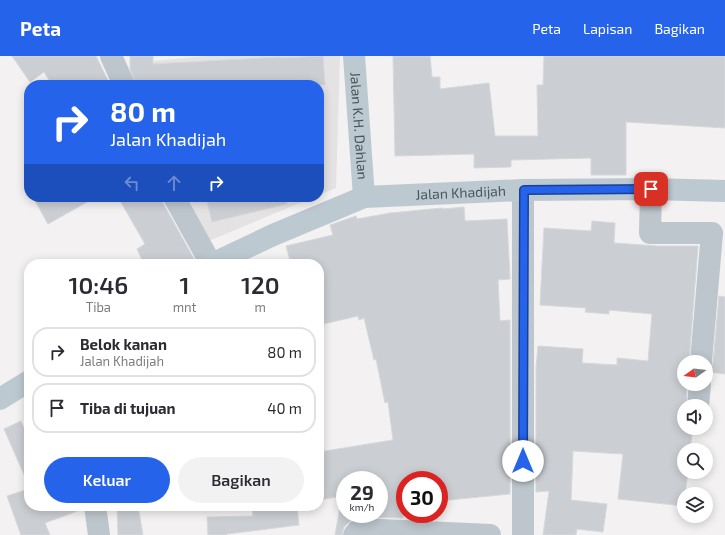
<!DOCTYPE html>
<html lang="id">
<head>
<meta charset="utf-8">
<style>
  body { margin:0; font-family:"Exo 2",sans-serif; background:#f2f2f3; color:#2b2b33; height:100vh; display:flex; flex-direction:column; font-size:15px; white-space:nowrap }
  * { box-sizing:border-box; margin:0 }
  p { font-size:13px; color:#7c7c81 }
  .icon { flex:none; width:22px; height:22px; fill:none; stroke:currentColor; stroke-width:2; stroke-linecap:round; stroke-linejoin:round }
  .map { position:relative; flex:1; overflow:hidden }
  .drawer { position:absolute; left:24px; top:203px; width:300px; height:252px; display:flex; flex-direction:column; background:#fff; border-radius:16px; box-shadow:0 2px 10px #0003 }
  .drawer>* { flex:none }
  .banner { position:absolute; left:24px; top:24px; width:300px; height:122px; border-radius:16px; box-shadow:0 2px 10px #0003; background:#2563eb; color:#fff; overflow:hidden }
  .needle { width:26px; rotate:256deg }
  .tools { position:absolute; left:677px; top:299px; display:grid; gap:8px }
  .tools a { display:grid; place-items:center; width:36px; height:36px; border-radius:50%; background:#fff; box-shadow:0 2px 10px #0003; font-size:20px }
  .speed { position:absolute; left:336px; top:415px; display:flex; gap:8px; font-size:20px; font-weight:700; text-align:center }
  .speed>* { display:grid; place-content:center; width:52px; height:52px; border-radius:50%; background:#fff; box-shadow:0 2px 10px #0003; line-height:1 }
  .speed small { font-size:10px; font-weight:400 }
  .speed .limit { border:6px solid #d22; background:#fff; color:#111 }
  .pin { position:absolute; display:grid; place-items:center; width:34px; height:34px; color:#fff; margin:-17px; border-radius:8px; box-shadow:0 2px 6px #0006 }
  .me { position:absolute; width:44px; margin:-22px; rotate:0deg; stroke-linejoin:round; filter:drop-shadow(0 0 3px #0008) }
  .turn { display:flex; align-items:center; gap:14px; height:84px; padding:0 20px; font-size:18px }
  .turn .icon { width:52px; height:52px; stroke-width:2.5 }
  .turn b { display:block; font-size:28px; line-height:34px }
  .lanes { display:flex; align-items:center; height:38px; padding:0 20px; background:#0003; justify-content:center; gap:20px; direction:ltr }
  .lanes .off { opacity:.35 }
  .eta { display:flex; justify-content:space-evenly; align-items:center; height:68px; text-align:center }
  .eta b { font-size:24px; font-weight:600; line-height:28px }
  .cta { display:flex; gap:8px; margin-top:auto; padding:8px 20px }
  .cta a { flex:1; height:46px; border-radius:24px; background:#2563eb; color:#fff; font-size:16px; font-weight:600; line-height:46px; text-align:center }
  .cta a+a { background:#f2f2f3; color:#2b2b33 }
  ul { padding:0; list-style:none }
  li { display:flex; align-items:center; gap:12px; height:50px; margin:0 8px 6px; padding:0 12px; border:2px solid #e1e1e2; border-radius:16px }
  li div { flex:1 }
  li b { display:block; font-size:15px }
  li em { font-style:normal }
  header { display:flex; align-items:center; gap:24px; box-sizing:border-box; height:56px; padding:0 20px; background:#2563eb; color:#fff }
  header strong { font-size:19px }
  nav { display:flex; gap:22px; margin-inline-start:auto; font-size:14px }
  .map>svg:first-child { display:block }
  .education { fill:#e4e2e3 }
  .building { fill:#cbced3; stroke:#d5d8dc; fill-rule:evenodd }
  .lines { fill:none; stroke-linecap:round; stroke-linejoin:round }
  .street { stroke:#bdc6cd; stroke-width:22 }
  .secondary { stroke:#bdc9d1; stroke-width:22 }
  .route-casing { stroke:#184099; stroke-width:10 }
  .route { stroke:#2563eb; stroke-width:7 }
  .labels { text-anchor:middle; stroke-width:3; stroke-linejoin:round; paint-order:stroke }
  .street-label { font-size:14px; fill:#49565e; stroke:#fff }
</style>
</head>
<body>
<header>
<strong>Peta</strong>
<nav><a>Peta</a><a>Lapisan</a><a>Bagikan</a></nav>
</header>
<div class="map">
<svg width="725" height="479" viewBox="0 0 725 479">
  <rect width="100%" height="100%" fill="#f3f1f1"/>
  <g class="education">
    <polygon points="206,0 340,0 336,132 319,139 319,29 155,29 154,5"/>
    <polygon points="179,141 314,141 204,187"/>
  </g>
  <g class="building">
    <polygon points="12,0 96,0 110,29 52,29 44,16 30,26"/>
    <polygon points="130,0 153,0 153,8 280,1 280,2 323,0 325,29 136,29 130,13"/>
    <polygon points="393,0 430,0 432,21 440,21 440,33 489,27 495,80 538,80 537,29 543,29 544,0 725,0 725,72 626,66 626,119 591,119 591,102 511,104 511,111 474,112 474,98 395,100"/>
    <polygon points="33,141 96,141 48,168"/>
    <polygon points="118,141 161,141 163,147 194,203 184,208 144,208 137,193 145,188"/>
    <polygon points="206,141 287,141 287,148 212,166"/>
    <path d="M464 151 465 165 507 163 510 223 498 224 500 265 510 264V438L439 445V424H405V448H402L403 462 360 461H354L344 471 342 479H335L342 440 319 444V396L393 384 388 346 385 347 376 303 374 304 364 262 359 264 358 260 319 269V208H291L286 190 333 179 330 169 356 160 357 163 390 157 442 152 443 153ZM345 424H379V458H345Z"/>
    <polygon points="592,165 615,167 614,187 657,190 698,190 689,306 684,306 684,328 687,328 686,350 684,350 684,372 693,372 690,394 684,394 684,416 688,416 685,438 684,438 684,450 618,443 623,398 573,395 571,444 607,448 603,476 577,473 576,479 543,479 549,435 536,436 536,312 538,290 583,293 582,307 617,309 617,302 648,305 652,258 609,254 609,258 585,256 586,252 540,249 544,172 591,175"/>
    <polygon points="719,240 725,241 725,318 708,316 711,313 713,307"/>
    <polygon points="21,365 29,384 29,430 4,373"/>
    <polygon points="29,433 29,450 83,450 83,453 45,467 50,479 21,479 7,440"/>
    <polygon points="117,450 138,450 143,479 118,479"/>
    <polygon points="265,450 297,450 299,469 227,478 227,479 208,479 207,461 253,460 252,452"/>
  </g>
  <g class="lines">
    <g class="street">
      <polyline points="111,0 124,29"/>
      <polyline points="651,133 650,177 712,177 701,306"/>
      <polyline points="174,141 211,208"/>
      <polyline points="698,350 700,328"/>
      <polyline points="95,450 99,479"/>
      <polyline points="354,479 359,473 490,479"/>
      <polyline points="523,479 523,134"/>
    </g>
    <g class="secondary">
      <path id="s1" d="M354 0 364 141"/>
      <path id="s2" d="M212 208 273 179 364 141 523 134 651 133 725 135"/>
      <polyline points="0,343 29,325"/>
    </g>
  </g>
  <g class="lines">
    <g class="route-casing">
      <polyline id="route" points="523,405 524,134 651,133"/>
    </g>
    <use href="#route" class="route"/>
  </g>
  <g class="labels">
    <g class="street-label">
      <text dy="5" stroke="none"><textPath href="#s1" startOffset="70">Jalan K.H. Dahlan</textPath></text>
      <text dy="5" stroke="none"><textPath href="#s2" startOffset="263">Jalan Khadijah</textPath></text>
    </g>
  </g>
</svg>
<div class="tools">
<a><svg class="needle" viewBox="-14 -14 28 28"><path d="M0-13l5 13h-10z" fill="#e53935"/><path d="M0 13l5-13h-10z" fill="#7c7c81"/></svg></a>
<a><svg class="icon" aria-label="sound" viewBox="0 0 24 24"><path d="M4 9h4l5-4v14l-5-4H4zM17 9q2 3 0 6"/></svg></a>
<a><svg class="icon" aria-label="search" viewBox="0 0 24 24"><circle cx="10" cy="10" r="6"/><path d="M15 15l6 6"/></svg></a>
<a><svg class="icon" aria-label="layers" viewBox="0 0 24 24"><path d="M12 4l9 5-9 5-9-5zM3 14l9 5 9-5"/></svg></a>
</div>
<div class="speed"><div>29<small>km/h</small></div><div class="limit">30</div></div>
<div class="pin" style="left:651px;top:133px;background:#d93025"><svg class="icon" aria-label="arrive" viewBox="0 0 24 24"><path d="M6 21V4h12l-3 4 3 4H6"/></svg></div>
<svg class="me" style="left:523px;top:405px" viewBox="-20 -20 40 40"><circle r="19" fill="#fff"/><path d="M0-13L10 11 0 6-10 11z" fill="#2563eb"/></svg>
<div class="banner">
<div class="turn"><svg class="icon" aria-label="right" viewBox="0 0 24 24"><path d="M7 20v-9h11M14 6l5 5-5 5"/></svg><div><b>80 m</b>Jalan Khadijah</div></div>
<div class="lanes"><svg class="icon off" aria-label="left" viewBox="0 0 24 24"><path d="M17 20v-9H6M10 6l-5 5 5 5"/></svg><svg class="icon off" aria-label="ahead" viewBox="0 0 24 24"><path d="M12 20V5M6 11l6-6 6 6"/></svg><svg class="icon" aria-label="right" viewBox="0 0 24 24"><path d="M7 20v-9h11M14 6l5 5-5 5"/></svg></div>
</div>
<section class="drawer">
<div class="eta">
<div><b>10:46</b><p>Tiba</p></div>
<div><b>1</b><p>mnt</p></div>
<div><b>120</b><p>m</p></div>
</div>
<ul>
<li><svg class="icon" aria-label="right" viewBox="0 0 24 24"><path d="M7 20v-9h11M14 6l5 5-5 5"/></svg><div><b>Belok kanan</b><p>Jalan Khadijah</p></div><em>80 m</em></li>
<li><svg class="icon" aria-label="arrive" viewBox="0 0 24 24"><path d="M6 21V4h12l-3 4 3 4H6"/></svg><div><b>Tiba di tujuan</b></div><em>40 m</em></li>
</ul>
<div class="cta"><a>Keluar</a><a>Bagikan</a></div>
</section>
</div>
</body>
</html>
